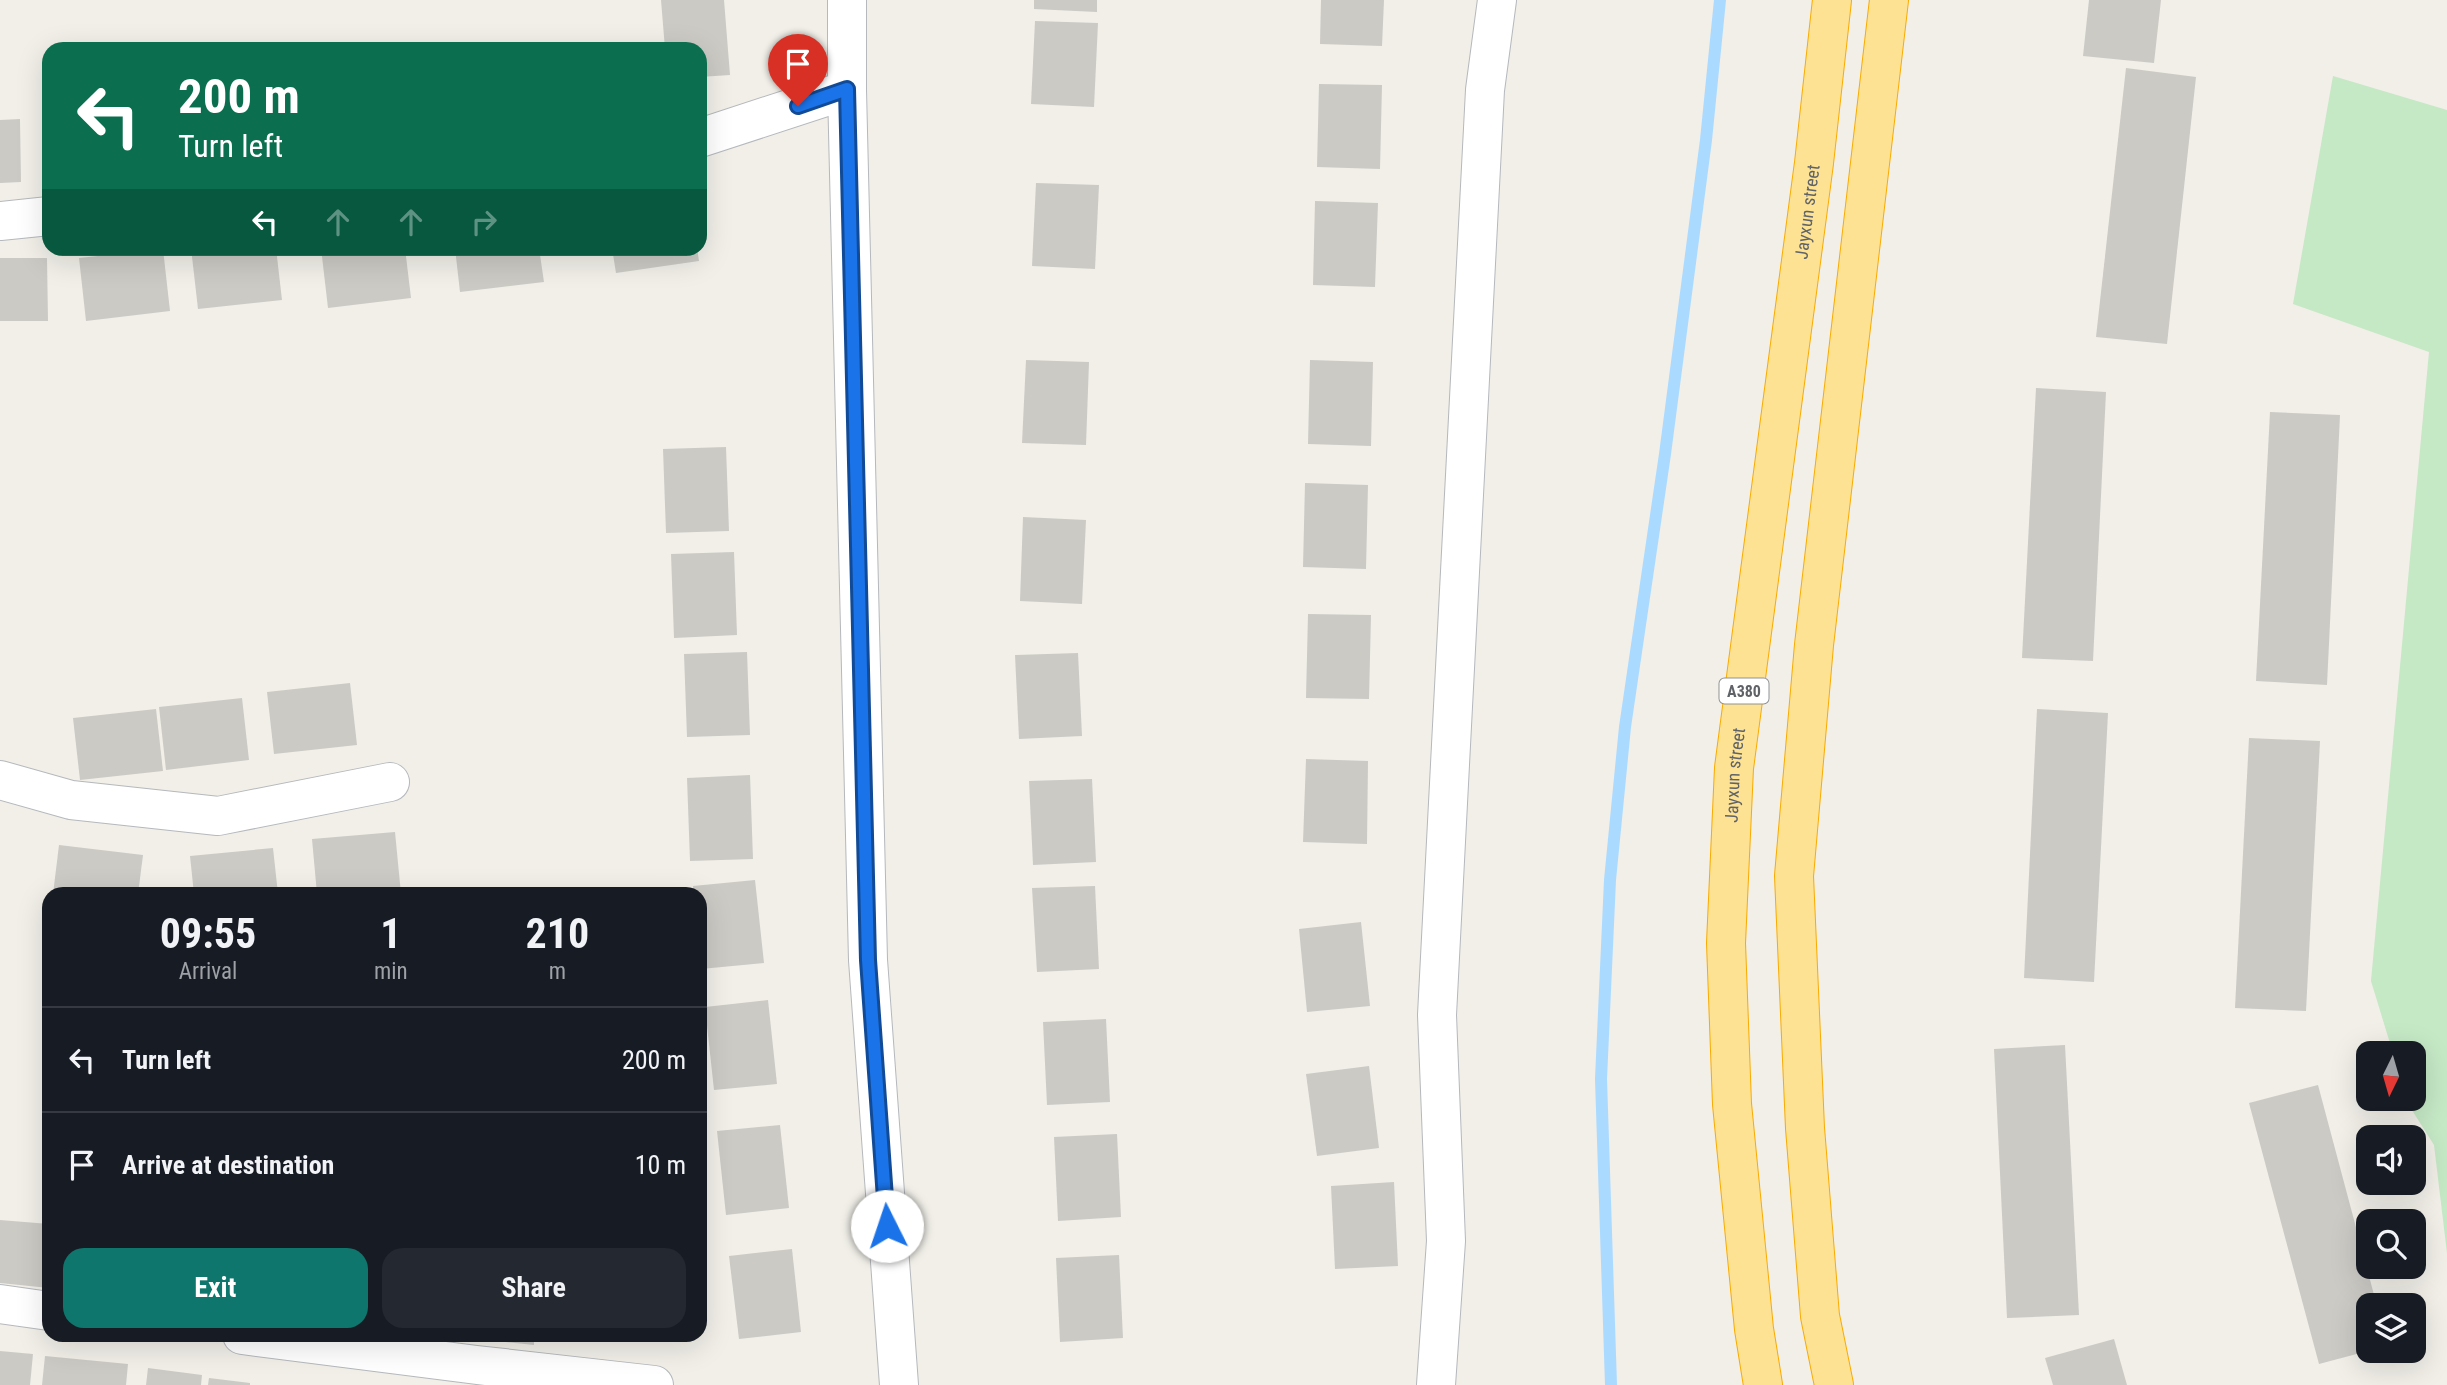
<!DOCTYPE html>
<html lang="en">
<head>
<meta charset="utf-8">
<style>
  body { margin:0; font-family:"Roboto Condensed",sans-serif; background:#242831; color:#f1f3f6; height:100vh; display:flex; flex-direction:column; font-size:26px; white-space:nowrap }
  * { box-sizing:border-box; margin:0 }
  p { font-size:23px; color:#9ea1a6 }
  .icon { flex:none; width:38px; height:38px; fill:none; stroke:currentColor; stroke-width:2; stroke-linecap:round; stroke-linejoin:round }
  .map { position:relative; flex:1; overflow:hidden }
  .panel { position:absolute; left:42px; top:887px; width:665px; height:455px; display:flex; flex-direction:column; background:#171b24; border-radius:21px; box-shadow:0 7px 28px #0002 }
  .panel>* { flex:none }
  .hud { position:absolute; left:42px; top:42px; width:665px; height:214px; border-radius:21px; box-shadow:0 7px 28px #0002; background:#0b6e4f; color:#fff; overflow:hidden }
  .needle { width:46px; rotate:185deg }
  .buttons { position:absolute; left:2356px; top:1041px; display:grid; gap:14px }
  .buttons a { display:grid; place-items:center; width:70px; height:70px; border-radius:14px; background:#171b24; box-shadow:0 7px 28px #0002; font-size:35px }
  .pin { position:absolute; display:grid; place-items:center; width:60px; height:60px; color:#fff; margin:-72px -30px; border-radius:50% 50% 50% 0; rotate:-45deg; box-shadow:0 0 7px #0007 }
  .pin .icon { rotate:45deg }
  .me { position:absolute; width:77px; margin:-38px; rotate:356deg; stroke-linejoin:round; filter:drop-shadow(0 0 5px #0008) }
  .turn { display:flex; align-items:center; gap:24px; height:147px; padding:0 21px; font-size:32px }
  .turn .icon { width:91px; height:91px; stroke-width:2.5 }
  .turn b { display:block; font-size:49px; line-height:60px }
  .lanes { display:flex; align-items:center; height:66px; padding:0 21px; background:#0003; justify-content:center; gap:35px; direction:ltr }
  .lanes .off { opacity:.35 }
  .eta { display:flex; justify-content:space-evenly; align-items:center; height:119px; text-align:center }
  .eta b { font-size:42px; font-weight:700; line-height:49px }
  .primary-button { display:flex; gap:14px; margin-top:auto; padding:14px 21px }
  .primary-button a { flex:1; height:80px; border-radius:21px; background:#0f766e; color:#fff; font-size:28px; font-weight:700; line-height:80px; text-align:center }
  .primary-button a+a { background:#242831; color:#f1f3f6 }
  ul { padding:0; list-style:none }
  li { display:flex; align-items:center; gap:21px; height:105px; padding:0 21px; border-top:2px solid #363941 }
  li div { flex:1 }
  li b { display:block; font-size:26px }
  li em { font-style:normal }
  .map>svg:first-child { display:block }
  .green { fill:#c5e8c5 }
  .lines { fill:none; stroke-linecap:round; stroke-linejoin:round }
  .stream { stroke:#aadaff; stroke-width:12 }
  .building { fill:#cccac5 }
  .minor-casing { stroke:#b5b8bc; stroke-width:40 }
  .highway-casing { stroke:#f9ab00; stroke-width:40 }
  .minor { stroke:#fff; stroke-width:38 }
  .highway { stroke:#fde293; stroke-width:38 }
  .route-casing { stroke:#114b97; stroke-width:18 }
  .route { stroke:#1a73e8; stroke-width:12 }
  .labels { text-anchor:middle; stroke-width:5; stroke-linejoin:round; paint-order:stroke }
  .shield { fill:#fff; stroke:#8f9295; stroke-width:2 }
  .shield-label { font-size:16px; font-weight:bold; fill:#5f6368 }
  .street-label { font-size:18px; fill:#5f6368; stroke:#fff }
</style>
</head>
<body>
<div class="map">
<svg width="2447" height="1385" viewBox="0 0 2447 1385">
  <rect width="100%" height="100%" fill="#f1efe8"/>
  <polygon class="green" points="2333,76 2447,110 2447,1253 2434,1145 2410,1107 2407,1099 2413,1099 2413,1054 2393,1053 2371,981 2429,352 2293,304"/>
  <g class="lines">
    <polyline class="stream" points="1611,1385 1601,1079 1610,880 1625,727 1665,454 1706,140 1720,0"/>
  </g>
  <g class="building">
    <polygon points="661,0 724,0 730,75 700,77 700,49 665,49"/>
    <polygon points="1034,0 1097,0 1097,12 1034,9"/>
    <polygon points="1321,0 1384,0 1382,46 1320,44"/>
    <polygon points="2089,0 2161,0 2154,63 2083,56"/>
    <polygon points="1035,21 1098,23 1094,107 1031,104"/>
    <polygon points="2126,68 2196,77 2167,344 2096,337"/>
    <polygon points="1319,84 1382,85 1380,169 1317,167"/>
    <polygon points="20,119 21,182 0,183 0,120"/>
    <polygon points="1036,183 1099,185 1095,269 1032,266"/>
    <polygon points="1315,201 1378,203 1375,287 1313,285"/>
    <polygon points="191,248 276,248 282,300 198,309"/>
    <polygon points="321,248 405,248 411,298 328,308"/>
    <polygon points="455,248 539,248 544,282 460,292"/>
    <polygon points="612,248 697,248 699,261 616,273"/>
    <polygon points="163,249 170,311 86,321 79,258"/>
    <polygon points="0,258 47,258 48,321 0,321"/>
    <polygon points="1026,360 1089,362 1086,445 1022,443"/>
    <polygon points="1310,360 1373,362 1371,446 1308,444"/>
    <polygon points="2036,388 2106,392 2093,661 2022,658"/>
    <polygon points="2270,412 2340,415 2327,685 2256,681"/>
    <polygon points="726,447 729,531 666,533 663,449"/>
    <polygon points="1305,483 1368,485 1366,569 1303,567"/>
    <polygon points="1023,517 1086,520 1082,604 1020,601"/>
    <polygon points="734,552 737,635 674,638 671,554"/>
    <polygon points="1308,614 1371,615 1369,699 1306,698"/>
    <polygon points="747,652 750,735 687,737 684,654"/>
    <polygon points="1078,653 1082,736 1019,739 1015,655"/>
    <polygon points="350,683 357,745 274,754 267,692"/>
    <polygon points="242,698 249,760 166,770 159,707"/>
    <polygon points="156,709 163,771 80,780 73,718"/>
    <polygon points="2037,709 2108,713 2094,982 2024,978"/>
    <polygon points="2249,738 2320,741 2306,1011 2235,1008"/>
    <polygon points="1306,759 1368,761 1367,844 1303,842"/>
    <polygon points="750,775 753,859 690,861 687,778"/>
    <polygon points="1092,779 1096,862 1033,865 1029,781"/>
    <polygon points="395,832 401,894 317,894 312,839"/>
    <polygon points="59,845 143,855 138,894 53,894"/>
    <polygon points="273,848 278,894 194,894 190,856"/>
    <polygon points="755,880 764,963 701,969 700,894 694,894 693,886"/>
    <polygon points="1095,886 1099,969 1037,972 1032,888"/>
    <polygon points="1361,922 1370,1006 1307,1012 1299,929"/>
    <polygon points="768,1000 777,1084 714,1090 705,1007"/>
    <polygon points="1106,1019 1110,1102 1047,1105 1043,1022"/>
    <polygon points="2065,1045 2079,1315 2007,1318 1994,1049"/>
    <polygon points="1369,1066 1379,1148 1317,1156 1306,1074"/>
    <polygon points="2318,1085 2377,1306 2368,1306 2368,1351 2319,1364 2249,1103"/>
    <polygon points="780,1125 789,1208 726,1215 717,1131"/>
    <polygon points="1117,1134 1121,1217 1058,1221 1054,1137"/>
    <polygon points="1394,1182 1398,1266 1335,1269 1331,1186"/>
    <polygon points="0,1220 49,1224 49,1288 0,1283"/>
    <polygon points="792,1249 801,1332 739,1339 729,1256"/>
    <polygon points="1119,1255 1123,1338 1060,1342 1056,1258"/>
    <polygon points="458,1335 534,1335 534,1345 458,1337"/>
    <polygon points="2114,1339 2127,1385 2053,1385 2045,1358"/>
    <polygon points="0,1351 33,1354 30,1385 0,1385"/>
    <polygon points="45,1356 128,1364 126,1385 42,1385"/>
    <polygon points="148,1368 202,1375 201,1385 146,1385"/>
    <polygon points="209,1378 250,1383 250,1385 208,1385"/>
  </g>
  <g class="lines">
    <g class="minor-casing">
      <g id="minor">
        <polyline points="847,0 847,90 868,960 899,1385"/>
        <polyline points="700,138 847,90"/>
        <polyline points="0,221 49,216"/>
        <polyline points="0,780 71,800 218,816 390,782"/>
        <polyline points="0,1304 49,1311"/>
        <polyline points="242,1335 477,1365 654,1385"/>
        <polyline points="1436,1385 1446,1241 1437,1015 1485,90 1497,0"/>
      </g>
    </g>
    <g class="highway-casing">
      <g id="highway">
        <path id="s1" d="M1763 1385 1754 1329 1732 1104 1726 943 1734 768 1814 163 1832 0"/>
        <polyline points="1834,1385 1820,1316 1805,1128 1794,876 1814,645 1889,0"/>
      </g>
    </g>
    <use href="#minor" class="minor"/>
    <use href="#highway" class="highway"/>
  </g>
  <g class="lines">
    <g class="route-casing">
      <polyline id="route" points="798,106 847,89 868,960 887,1226"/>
    </g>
    <use href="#route" class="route"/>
  </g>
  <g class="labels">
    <rect class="shield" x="1719.5" y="678.5" width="49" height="25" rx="5"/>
    <g class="shield-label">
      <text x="1744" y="697">A380</text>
    </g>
    <g class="street-label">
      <text dy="6" stroke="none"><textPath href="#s1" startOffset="1180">Jayxun street</textPath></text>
      <text dy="6" stroke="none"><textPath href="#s1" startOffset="612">Jayxun street</textPath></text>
    </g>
  </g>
</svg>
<div class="buttons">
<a><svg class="needle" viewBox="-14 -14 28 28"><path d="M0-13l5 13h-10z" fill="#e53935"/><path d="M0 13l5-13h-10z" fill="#9ea1a6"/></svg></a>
<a><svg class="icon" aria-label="sound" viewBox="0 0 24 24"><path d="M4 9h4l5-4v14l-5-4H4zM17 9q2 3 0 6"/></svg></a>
<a><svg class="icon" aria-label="search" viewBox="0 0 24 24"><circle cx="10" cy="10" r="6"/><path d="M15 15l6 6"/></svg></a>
<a><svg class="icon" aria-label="layers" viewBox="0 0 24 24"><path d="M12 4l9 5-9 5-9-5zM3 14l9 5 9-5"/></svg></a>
</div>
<div class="pin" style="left:798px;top:106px;background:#d93025"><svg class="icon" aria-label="arrive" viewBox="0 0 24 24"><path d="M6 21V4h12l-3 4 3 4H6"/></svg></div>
<svg class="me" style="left:887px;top:1226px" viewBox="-20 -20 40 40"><circle r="19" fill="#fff"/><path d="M0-13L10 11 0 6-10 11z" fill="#1a73e8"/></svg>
<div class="hud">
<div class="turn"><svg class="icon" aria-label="left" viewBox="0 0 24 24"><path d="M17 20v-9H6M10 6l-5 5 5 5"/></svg><div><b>200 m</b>Turn left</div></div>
<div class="lanes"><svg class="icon" aria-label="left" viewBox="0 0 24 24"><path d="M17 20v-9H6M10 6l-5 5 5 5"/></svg><svg class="icon off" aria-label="ahead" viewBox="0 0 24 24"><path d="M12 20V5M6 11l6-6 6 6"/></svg><svg class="icon off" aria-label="ahead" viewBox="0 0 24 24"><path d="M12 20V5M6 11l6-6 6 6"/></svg><svg class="icon off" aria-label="right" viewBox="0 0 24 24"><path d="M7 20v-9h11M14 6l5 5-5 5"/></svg></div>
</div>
<section class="panel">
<div class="eta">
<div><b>09:55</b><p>Arrival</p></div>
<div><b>1</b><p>min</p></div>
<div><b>210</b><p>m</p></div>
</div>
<ul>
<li><svg class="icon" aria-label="left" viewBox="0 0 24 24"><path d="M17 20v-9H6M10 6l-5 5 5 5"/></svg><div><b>Turn left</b></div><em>200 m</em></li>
<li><svg class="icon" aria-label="arrive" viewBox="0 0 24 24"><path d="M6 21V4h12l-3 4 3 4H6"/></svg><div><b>Arrive at destination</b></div><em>10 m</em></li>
</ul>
<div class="primary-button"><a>Exit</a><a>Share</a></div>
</section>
</div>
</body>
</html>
